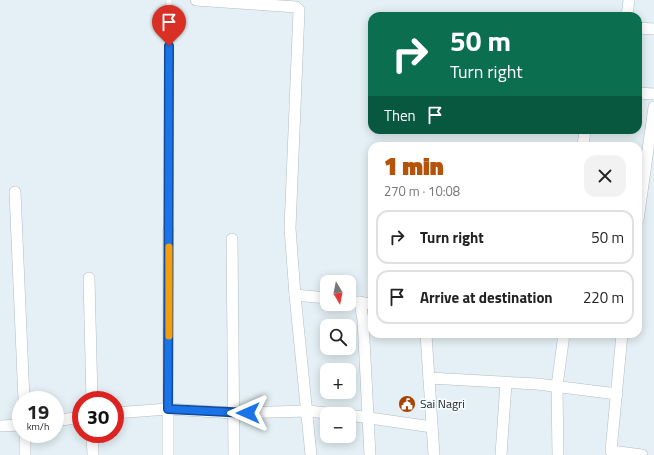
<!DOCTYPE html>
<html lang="en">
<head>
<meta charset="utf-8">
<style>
  body { margin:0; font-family:"Titillium Web",sans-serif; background:#f2f2f2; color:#222; height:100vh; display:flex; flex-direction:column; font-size:15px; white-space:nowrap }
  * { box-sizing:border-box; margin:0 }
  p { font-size:13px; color:#767676 }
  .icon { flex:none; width:22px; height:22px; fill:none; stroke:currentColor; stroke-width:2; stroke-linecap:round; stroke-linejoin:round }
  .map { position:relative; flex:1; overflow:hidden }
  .side { position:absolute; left:368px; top:142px; width:274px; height:196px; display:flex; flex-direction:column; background:#fff; border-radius:12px; box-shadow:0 2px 10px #0003 }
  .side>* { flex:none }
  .banner { position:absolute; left:368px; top:12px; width:274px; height:122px; border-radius:12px; box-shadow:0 2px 10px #0003; background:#0b6e4f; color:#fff; overflow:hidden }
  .needle { width:26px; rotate:170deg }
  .tools { position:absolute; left:320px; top:275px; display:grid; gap:8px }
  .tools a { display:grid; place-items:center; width:36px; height:36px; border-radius:8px; background:#fff; box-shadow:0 2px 10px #0003; font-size:20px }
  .speed { position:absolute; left:12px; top:391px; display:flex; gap:8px; font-size:20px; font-weight:700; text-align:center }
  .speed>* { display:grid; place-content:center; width:52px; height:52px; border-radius:50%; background:#fff; box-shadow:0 2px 10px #0003; line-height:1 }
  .speed small { font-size:10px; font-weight:400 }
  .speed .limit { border:6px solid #d22; background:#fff; color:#111 }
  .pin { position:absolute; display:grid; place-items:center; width:34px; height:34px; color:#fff; margin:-41px -17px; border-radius:50% 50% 50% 0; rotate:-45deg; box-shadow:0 0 4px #0007 }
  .pin .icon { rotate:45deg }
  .me { position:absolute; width:44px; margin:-22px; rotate:270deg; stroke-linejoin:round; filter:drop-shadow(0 0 3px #0008) }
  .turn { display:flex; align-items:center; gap:14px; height:84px; padding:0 16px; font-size:18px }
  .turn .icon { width:52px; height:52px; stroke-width:2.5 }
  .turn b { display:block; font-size:28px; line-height:34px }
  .then { display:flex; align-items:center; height:38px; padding:0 16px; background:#0003; gap:8px; font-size:15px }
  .round { display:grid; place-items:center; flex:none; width:42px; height:42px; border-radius:12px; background:#f2f2f2 }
  .headline { display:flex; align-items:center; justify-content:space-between; height:68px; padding:0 16px }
  h1 { font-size:24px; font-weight:800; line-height:30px; color:#b45309 }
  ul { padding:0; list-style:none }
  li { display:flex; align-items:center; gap:12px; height:54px; margin:0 8px 6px; padding:0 8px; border:2px solid #e0e0e0; border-radius:12px }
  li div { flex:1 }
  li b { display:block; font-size:15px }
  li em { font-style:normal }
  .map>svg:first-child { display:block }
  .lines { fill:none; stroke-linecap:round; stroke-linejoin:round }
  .service-casing { stroke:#b2bdc2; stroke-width:6 }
  .minor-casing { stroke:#b2bdc2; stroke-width:12 }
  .service { stroke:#fff; stroke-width:5.5 }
  .minor { stroke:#fff; stroke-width:11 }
  .route-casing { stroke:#114b97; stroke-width:10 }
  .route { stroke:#1a73e8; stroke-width:7 }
  .slow { stroke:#f59e0b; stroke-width:7 }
  .labels { text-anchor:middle; stroke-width:3.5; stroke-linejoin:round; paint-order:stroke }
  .poi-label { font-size:12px; fill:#202426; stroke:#f5fcff; text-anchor:start }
</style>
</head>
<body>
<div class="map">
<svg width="654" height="455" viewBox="0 0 654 455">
  <rect width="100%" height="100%" fill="#e4f0f5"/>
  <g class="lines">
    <g class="service-casing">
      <polyline id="service" points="168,232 169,0"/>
    </g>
    <g class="minor-casing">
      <g id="minor">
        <polyline points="196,0 296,7 299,10 290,228 295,295 311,455"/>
        <polyline points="627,16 629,0"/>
        <polyline points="638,28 654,29"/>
        <polyline points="638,93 654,94"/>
        <polyline points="583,146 585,130"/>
        <polyline points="15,192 24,400"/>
        <polyline points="638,220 654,107"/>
        <polyline points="232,239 234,455"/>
        <polyline points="89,278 92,400"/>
        <polyline points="295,295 327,298"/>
        <polyline points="349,301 372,304"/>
        <polyline points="360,302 363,320 370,455"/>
        <polyline points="426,334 434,455"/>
        <polyline points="622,334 611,451 642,455"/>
        <polyline points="429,378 537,384 617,394"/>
        <polyline points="115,413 168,409 233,413 308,411 336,414"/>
        <polyline points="349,415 432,427"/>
        <polyline points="55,421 81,417"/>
        <polyline points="0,426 21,425"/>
        <polyline points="25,434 25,455"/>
        <polyline points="92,434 93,455"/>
        <polyline points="168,455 168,232"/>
        <polyline points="501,455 506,383"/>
        <polyline points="558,455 557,386 564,334"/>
      </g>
    </g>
    <use href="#service" class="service"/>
    <use href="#minor" class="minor"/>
  </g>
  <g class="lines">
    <g class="route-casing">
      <polyline id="route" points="169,46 168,409 248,413"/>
    </g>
    <use href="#route" class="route"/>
    <polyline class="slow" points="169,247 169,336"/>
  </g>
  <defs>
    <g id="civic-disc" transform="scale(0.9)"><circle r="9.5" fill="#a64404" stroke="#f5fcff"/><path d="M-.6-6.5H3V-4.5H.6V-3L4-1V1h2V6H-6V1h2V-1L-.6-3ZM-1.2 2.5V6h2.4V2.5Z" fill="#fff"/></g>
  </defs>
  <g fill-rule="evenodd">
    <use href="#civic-disc" x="407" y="404"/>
  </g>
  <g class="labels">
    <g class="poi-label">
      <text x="420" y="408">Sai Nagri</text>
    </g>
  </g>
</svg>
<div class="tools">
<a><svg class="needle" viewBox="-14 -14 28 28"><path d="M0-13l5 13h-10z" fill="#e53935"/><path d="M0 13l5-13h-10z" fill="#767676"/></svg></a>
<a><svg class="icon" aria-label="search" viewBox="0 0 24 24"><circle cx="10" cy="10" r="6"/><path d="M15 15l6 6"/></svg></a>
<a>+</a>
<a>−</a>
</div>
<div class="speed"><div>19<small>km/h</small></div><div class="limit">30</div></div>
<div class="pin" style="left:169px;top:46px;background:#d93025"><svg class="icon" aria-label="arrive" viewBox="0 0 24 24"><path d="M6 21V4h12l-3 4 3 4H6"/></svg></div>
<svg class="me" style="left:248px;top:413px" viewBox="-20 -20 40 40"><path d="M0-17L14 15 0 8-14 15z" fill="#1a73e8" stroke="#fff" stroke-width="4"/></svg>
<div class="banner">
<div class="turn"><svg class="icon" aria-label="right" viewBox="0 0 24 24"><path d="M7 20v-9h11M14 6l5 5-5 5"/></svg><div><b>50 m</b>Turn right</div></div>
<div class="then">Then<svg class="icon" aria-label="arrive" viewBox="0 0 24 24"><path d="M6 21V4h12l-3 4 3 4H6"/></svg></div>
</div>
<section class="side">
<div class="headline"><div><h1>1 min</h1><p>270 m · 10:08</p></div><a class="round"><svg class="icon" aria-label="close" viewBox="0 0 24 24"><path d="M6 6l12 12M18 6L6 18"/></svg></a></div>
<ul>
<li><svg class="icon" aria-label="right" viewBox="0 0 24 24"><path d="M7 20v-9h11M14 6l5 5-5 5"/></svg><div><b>Turn right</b></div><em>50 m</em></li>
<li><svg class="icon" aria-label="arrive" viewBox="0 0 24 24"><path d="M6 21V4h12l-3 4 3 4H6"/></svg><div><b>Arrive at destination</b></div><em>220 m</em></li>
</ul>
</section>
</div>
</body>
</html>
